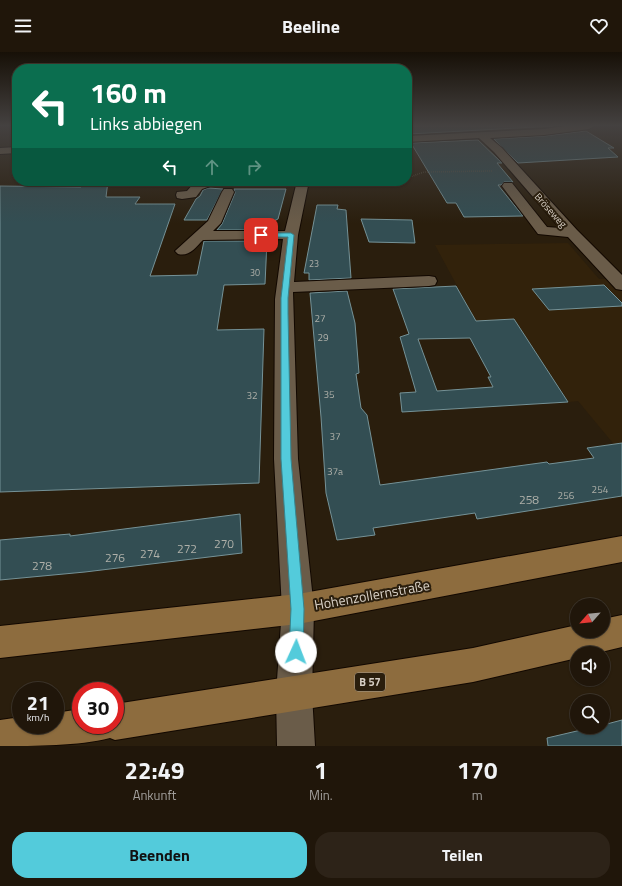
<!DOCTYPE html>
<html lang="de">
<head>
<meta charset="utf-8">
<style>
  body { margin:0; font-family:"Titillium Web",sans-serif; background:#2d2318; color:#f1f3f6; height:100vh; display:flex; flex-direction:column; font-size:15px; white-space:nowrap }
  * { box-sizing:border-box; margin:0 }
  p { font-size:13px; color:#a29f9c }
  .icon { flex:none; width:22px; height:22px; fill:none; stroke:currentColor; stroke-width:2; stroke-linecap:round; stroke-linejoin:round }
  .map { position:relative; height:694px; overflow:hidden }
  .drawer { display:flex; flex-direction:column; background:#20160a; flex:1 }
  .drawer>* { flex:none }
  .hud { position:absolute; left:12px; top:12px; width:400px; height:122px; border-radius:16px; box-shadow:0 1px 3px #0004,0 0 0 1px #3d352b; background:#0b6e4f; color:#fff; overflow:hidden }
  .needle { width:26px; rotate:243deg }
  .tools { position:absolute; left:570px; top:546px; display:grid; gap:8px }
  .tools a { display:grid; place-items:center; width:40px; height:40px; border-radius:50%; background:#20160a; box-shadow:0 1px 3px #0004,0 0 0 1px #3d352b; font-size:20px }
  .speed { position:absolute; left:12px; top:630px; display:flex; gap:8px; font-size:20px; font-weight:700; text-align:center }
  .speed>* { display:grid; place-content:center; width:52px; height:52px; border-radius:50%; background:#20160a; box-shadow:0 1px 3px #0004,0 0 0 1px #3d352b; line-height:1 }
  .speed small { font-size:10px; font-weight:400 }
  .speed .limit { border:6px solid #d22; background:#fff; color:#111 }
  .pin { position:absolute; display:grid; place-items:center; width:34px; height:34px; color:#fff; margin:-17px; border-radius:8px; box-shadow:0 2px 6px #0006 }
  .me { position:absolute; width:44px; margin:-22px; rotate:2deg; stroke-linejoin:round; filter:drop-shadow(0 0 3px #0008) }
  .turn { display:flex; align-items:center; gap:14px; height:84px; padding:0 12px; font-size:18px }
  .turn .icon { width:52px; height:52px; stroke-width:2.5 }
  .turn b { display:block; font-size:28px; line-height:34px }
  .lanes { display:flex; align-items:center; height:38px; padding:0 12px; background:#0003; justify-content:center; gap:20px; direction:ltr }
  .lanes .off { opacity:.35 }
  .eta { display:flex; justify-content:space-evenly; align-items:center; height:68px; text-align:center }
  .eta b { font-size:24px; font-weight:700; line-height:28px }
  .action { display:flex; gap:8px; margin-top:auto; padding:8px 12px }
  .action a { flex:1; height:46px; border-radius:16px; background:#53cbdb; color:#111; font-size:16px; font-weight:700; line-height:46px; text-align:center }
  .action a+a { background:#2d2318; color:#f1f3f6 }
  header { display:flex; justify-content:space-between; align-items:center; height:52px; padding:0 12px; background:#20160a; font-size:18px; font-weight:700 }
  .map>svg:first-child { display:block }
  .built { fill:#32220b }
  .building { fill:#334e53; stroke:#759297; fill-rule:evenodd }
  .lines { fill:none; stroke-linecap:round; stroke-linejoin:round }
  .minor-casing { stroke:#120800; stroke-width:2 }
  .major-casing { stroke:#120800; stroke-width:2 }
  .path { stroke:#675c4e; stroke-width:1.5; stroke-dasharray:0.5 1.5; stroke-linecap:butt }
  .minor { fill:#6a5c49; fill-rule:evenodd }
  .major { fill:#8d6c3e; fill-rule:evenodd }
  .route { fill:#53cbdb; stroke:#36848e }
  .labels { text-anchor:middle; stroke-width:4; stroke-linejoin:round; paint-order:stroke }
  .far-number-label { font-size:9px; fill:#afb0a9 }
  .far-street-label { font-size:10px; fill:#d8d0c6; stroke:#2a1e0d }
  .number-label { font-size:10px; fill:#afb0a9 }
  .shield { fill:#2a1e0d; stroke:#a49b8e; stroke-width:1 }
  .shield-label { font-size:11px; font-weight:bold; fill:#d8d0c6 }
  .near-number-label { font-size:12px; fill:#afb0a9 }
  .near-street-label { font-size:14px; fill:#d8d0c6; stroke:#2a1e0d }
</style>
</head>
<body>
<header><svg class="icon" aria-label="menu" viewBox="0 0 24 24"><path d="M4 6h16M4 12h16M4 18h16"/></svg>Beeline<svg class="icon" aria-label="heart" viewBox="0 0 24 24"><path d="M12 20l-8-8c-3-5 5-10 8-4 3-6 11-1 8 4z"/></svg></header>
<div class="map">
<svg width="622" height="694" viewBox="0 0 622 694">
  <rect width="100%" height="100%" fill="#2a1e0d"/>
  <polygon class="built" points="568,191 599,227 622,226 622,402 578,349 569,350 514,267 476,269 435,193"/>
  <g class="building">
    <polygon points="407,74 553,74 409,82"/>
    <polygon points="586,79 614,96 608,96 618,105 518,111 494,87 544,84"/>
    <polygon points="478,88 502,111 497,111 513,130 504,130 501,133 498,133 523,164 464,165 456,151 447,151 411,91"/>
    <polygon points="108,129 106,145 140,145 135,152 175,152 150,224 197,223 204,189 267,189 265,232 224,233 217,278 264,277 259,431 0,440 0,134 81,135 84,131"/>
    <polygon points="208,136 223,137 207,168 184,168 196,147 200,144 203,138"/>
    <polygon points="234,137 286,137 278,167 267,172 267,178 217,178 222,172 235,141"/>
    <polygon points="317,153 338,153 337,157 346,158 351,226 309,228 309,221 304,221"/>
    <polygon points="361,167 412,168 415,191 369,190"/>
    <polygon points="604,233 622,251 622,254 549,258 532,237"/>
    <path d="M456 234 476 269 514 267 568 350 402 360 400 341 416 340 400 285 409 282 393 237ZM470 286 491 325H488L493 335 437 339 418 287Z"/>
    <polygon points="347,239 355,271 359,321 356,322 361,356 367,363 380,433 547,410 549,412 594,406 587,396 622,391 622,444 477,467 475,461 373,476 375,483 337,488 326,441 321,365 310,241"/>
    <polygon points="240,462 242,501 85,520 0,528 0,488 70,482 70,484"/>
    <polygon points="622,668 622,694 548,694 547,686 594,675 603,675 603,673"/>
  </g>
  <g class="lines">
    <g class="minor-casing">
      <g id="minor">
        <polygon points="565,74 594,74 589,77 544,83 490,86 502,96 577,178 622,223 622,238 616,237 568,185 538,182 502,134 504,131 512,131 547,175 560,176 494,100 479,86 407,90 407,84 544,77"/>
        <polygon points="17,95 17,101 0,102 0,96"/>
        <polygon points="200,129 218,129 216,132 202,137 196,145 182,147 177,146 176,143 177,140 187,139 194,131"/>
        <path d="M297 129H309L298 183 294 230 429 224 435 225 437 229 435 233 429 234 293 240 298 407 314 557 312 642 315 694H277L276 642 282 557 274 407 275 247 283 187 203 188C195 196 189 205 178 202L175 199 208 169 222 140 224 137H232L234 140 221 171 213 179H285Z"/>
      </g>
    </g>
    <g class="major-casing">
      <g id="major">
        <polygon points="622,484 622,510 298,572 0,606 0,574 298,542"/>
        <path d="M622 563V595L597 601H577V606L473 630 115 688 110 686C78 694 35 694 0 694V668L21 665V673H55V661L81 657V673H115V652L473 596 577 573V579H603V567Z"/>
      </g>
    </g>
    <polyline class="path" points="410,125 424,120 493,119"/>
    <use href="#minor" class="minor"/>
    <use href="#major" class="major"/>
  </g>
  <linearGradient id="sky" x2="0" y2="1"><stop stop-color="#171007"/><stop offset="0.43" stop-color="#444140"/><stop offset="1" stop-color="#444140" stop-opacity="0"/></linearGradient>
  <rect width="622" height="171" fill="url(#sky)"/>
  <polygon class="route" points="291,181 294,183 288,246 288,261 291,407 304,557 303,600 301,604 296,606 291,604 289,600 291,557 281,407 281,246 288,185 261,185 258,183 261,181"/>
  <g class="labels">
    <g class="far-number-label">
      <text x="314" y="215">23</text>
      <text x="255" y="224">30</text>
    </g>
    <g class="far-street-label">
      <text transform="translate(551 158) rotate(48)" y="4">Bröseweg</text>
    </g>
    <g class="number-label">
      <text x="320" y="270">27</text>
      <text x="323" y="289">29</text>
      <text x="329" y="346">35</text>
      <text x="252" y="347">32</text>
      <text x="335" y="388">37</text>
      <text x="335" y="423">37a</text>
      <text x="600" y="441">254</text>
      <text x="566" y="447">256</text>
    </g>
    <rect class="shield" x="355" y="621" width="30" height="18" rx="3"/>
    <g class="shield-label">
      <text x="370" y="634">B 57</text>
    </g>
    <g class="near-number-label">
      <text x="529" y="452">258</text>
      <text x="224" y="496">270</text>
      <text x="187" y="501">272</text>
      <text x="150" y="506">274</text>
      <text x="115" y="510">276</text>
      <text x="42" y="518">278</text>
    </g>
    <g class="near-street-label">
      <text transform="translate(372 543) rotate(-10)" y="5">Hohenzollernstraße</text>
    </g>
  </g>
</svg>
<div class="tools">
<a><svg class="needle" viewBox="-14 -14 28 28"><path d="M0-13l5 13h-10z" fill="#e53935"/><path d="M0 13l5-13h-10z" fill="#a29f9c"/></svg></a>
<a><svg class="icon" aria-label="sound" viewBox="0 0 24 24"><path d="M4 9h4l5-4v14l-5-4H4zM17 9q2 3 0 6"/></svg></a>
<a><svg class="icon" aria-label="search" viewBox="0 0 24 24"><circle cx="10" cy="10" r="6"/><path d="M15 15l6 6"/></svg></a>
</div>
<div class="speed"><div>21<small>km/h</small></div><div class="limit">30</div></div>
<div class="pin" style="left:261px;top:183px;background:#d93025"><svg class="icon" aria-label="arrive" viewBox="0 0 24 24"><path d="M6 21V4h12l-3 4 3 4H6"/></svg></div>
<svg class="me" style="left:296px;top:600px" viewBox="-20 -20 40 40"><circle r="19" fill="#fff"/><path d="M0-13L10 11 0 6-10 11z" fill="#53cbdb"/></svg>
<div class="hud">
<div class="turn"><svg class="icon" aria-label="left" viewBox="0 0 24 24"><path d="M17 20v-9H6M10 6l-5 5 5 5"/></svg><div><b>160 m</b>Links abbiegen</div></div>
<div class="lanes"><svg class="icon" aria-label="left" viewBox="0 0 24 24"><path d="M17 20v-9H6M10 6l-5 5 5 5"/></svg><svg class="icon off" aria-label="ahead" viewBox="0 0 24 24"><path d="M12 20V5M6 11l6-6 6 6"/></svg><svg class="icon off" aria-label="right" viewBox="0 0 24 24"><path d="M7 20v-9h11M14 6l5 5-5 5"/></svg></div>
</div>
</div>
<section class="drawer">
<div class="eta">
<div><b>22:49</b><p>Ankunft</p></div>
<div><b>1</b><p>Min.</p></div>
<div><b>170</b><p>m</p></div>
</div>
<div class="action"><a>Beenden</a><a>Teilen</a></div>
</section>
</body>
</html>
